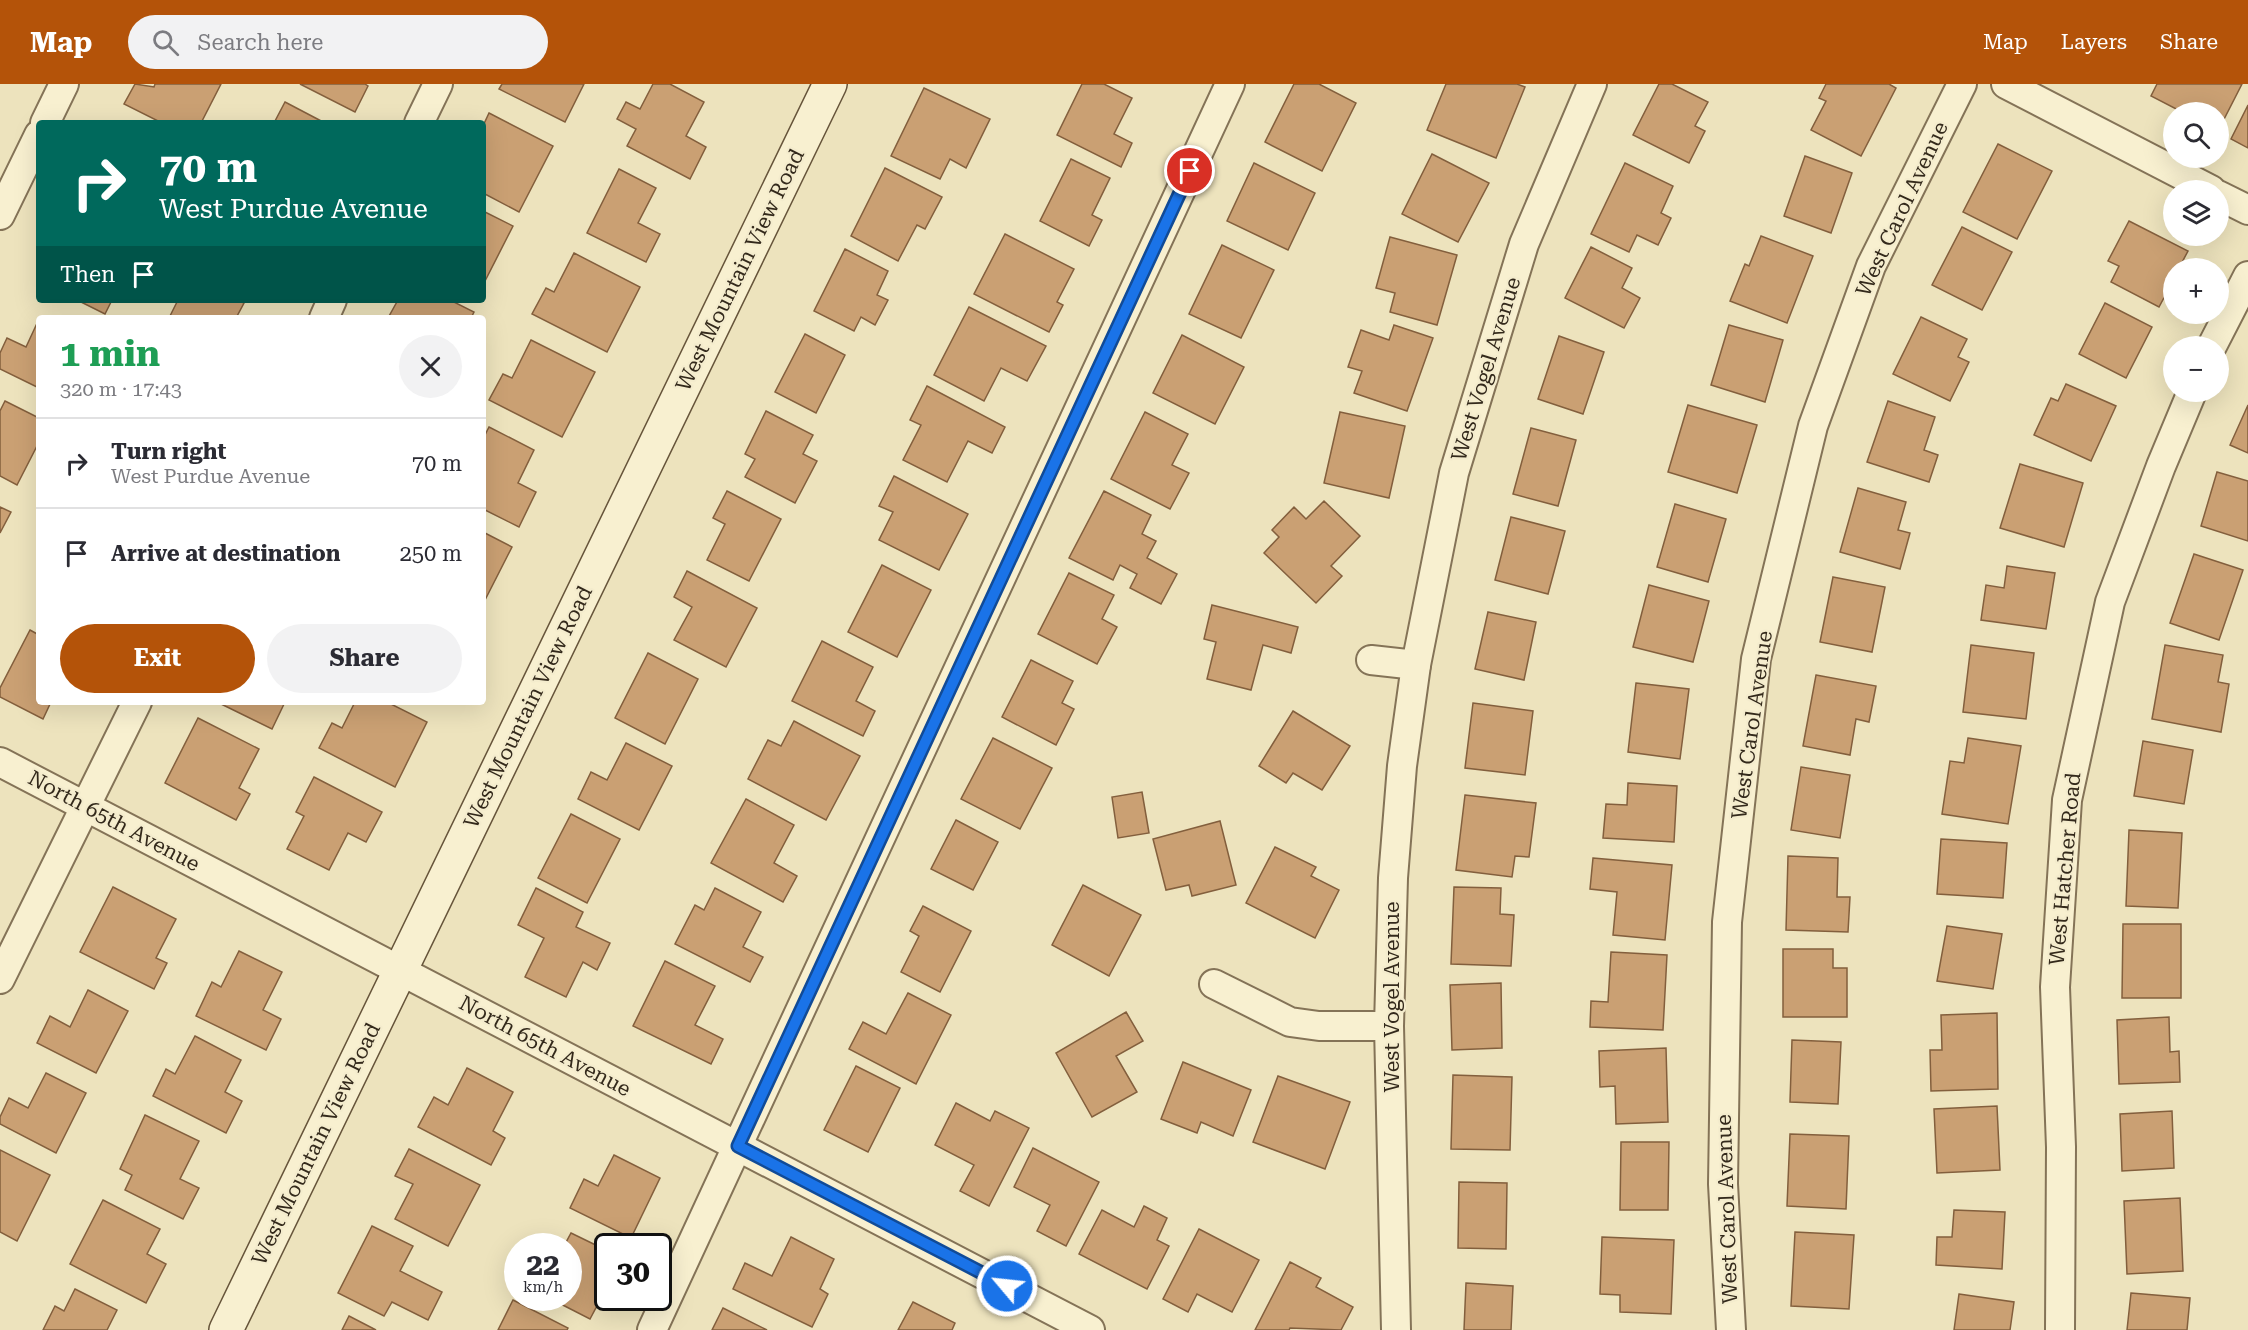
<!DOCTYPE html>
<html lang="en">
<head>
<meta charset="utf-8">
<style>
  body { margin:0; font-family:"Roboto Serif",serif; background:#f2f2f3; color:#2b2b33; height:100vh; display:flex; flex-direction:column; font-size:22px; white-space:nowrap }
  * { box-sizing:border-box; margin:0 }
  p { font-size:20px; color:#7c7c81 }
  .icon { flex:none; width:33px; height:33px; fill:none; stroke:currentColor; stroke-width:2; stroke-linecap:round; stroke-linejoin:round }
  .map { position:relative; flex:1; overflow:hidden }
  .panel { position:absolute; left:36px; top:231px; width:450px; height:390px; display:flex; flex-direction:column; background:#fff; border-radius:6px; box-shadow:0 6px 24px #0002 }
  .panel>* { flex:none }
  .hud { position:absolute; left:36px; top:36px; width:450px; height:183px; border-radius:6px; box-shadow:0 6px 24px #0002; background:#00695c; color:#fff; overflow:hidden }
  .buttons { position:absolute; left:2163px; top:18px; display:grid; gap:12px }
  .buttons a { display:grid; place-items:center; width:66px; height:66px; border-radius:50%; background:#fff; box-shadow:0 6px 24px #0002; font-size:30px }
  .speed { position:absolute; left:504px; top:1149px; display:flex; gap:12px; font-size:30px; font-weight:700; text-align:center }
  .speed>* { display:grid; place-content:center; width:78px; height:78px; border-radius:50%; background:#fff; box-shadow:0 6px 24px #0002; line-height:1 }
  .speed small { font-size:15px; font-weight:400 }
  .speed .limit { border:3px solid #111; border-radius:9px; background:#fff; color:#111 }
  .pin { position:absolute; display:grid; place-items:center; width:51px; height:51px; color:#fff; margin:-26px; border:3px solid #fff; border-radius:50%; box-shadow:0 2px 6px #0007 }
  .me { position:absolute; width:66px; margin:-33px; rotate:298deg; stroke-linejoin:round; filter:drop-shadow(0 0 4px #0008) }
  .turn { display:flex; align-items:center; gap:21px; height:126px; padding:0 24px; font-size:27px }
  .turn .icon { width:78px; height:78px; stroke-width:2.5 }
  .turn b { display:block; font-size:42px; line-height:51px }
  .then { display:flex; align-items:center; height:57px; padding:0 24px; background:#0003; gap:12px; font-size:22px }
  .round { display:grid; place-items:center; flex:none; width:63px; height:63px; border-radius:32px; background:#f2f2f3 }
  .head { display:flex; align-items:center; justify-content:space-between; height:102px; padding:0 24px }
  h1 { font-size:36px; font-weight:700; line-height:45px; color:#1e9e55 }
  .primary-button { display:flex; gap:12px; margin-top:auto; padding:12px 24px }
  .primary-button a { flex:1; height:69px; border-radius:36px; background:#b45309; color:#fff; font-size:24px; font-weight:700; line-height:69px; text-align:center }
  .primary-button a+a { background:#f2f2f3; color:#2b2b33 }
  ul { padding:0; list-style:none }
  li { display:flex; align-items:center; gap:18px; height:90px; padding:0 24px; border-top:2px solid #e1e1e2 }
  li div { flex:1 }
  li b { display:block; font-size:22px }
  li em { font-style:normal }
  header { display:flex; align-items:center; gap:36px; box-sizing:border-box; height:84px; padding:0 30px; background:#b45309; color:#fff }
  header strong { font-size:28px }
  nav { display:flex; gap:33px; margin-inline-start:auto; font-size:21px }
  .search { width:420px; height:54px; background:#f2f2f3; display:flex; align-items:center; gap:15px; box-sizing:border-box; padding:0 21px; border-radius:33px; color:#7c7c81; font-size:22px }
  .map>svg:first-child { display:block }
  .building { fill:#caa073; stroke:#835f3d; stroke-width:1.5 }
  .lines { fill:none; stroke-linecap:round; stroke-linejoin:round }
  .street-casing { stroke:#847357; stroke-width:32 }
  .secondary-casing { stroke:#66543a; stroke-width:36 }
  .street { stroke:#f8f0d0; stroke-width:28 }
  .secondary { stroke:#f8f0d0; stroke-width:33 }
  .route-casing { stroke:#114b97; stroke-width:15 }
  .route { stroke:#1a73e8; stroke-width:10 }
  .labels { text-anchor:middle; stroke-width:4.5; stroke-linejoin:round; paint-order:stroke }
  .street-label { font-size:21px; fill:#33291b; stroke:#f4eccd }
</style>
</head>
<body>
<header>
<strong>Map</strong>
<div class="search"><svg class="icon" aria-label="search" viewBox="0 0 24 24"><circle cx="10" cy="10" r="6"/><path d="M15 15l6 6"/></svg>Search here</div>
<nav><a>Map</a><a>Layers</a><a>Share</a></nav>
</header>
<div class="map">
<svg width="2248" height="1246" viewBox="0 0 2248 1246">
  <rect width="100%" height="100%" fill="#ede3bd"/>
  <g class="building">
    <polygon points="135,0 154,3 155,0 221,0 201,39 162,39 124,20"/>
    <polygon points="300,0 365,0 368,2 355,28"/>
    <polygon points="502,0 584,0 565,38 499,5"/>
    <polygon points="653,0 670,0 704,18 686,52 706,63 690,95 627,62 636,45 617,35 626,18 640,25"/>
    <polygon points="1082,0 1104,0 1132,14 1114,50 1132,59 1121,83 1057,51"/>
    <polygon points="1294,0 1319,0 1356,19 1322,87 1265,58"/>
    <polygon points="1446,0 1517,0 1525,3 1496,74 1427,46"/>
    <polygon points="1659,0 1672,0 1708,18 1695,42 1705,47 1689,79 1633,51"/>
    <polygon points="1826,0 1889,0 1896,4 1861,72 1811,46 1826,17 1819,14"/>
    <polygon points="2157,0 2242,0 2218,47 2218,28 2182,28 2151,12"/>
    <polygon points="924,4 990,35 966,84 950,75 940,95 891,72"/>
    <polygon points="285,18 325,39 274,39"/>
    <polygon points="2248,21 2248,64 2231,55"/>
    <polygon points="489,29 553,62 519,128 483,109 483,42"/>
    <polygon points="1998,60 2052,87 2017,155 1963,128"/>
    <polygon points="1432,70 1489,99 1458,158 1402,130"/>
    <polygon points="1805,72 1852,89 1831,149 1784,132"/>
    <polygon points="1071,75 1110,94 1092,131 1102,136 1089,162 1040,137"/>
    <polygon points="1254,79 1315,109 1288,166 1227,137"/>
    <polygon points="1625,79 1673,102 1661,129 1671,134 1658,161 1637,151 1629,168 1591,150"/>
    <polygon points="885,84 942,113 925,145 917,141 898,177 851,152"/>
    <polygon points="619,85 656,104 638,139 660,150 646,178 587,149"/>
    <polygon points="483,127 513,142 483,201"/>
    <polygon points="2129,137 2188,167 2179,184 2174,184 2174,195 2159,223 2111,198 2119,182 2108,177"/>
    <polygon points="1962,143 2012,168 1982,226 1932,201"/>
    <polygon points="1005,150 1074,185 1057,218 1063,221 1049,248 974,210"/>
    <polygon points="1761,152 1813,172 1787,239 1730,217 1745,180 1749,182"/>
    <polygon points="1390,153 1457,171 1437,241 1390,228 1395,209 1376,204"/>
    <polygon points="1222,161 1274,186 1241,254 1189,230"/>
    <polygon points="1591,163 1632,184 1622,204 1640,214 1624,244 1565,214"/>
    <polygon points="845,165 888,187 877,211 888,216 875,241 861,233 854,247 814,227"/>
    <polygon points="574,169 640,203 607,268 532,230 546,204 554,208"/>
    <polygon points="77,216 112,216 105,230"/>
    <polygon points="178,216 238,216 244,219 236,234 169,234"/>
    <polygon points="398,216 450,216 474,228 471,234 388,234"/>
    <polygon points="2105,219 2152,243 2126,294 2079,270"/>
    <polygon points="969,223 1046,262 1027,297 1001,284 984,317 934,291"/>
    <polygon points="1921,233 1967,255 1958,273 1969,278 1950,317 1893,290"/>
    <polygon points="39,235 39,304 0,285 0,269 7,254 26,263"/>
    <polygon points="1394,241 1433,254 1407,327 1354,309 1362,287 1348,283 1361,246 1389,256"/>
    <polygon points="1729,241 1783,256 1765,318 1711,301"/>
    <polygon points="805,250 845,271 816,329 775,308"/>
    <polygon points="1182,251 1244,283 1215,340 1153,309"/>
    <polygon points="1559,252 1604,268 1583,330 1538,315"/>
    <polygon points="531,256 595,288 562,353 489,316 503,290 512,294"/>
    <polygon points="2066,300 2116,322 2091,377 2034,351 2051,314 2058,317"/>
    <polygon points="927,302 1005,343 992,369 968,357 947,398 903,376 921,341 910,336"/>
    <polygon points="5,317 39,334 39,358 17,401 0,392 0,327"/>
    <polygon points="1888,317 1935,333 1924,366 1938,371 1929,398 1867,378"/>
    <polygon points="1688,321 1757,341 1737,409 1668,388"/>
    <polygon points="2248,321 2248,369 2230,361"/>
    <polygon points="766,327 813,351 803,370 817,377 795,419 745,393 755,375 745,370"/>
    <polygon points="1145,328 1188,350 1172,381 1189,389 1170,425 1111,395"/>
    <polygon points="1340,328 1405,342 1389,414 1324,399"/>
    <polygon points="489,343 534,366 518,399 536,408 519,443 483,425 483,355"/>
    <polygon points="1531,344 1576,356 1558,422 1513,410"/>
    <polygon points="2020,380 2083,399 2064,463 2000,444"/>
    <polygon points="2217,388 2248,397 2248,457 2201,442"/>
    <polygon points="894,392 968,430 939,486 879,456 893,428 879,422"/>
    <polygon points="1858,404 1906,418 1898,446 1910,449 1900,485 1840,468"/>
    <polygon points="727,407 781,435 749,497 707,476 725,440 713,434"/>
    <polygon points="1104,407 1151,431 1142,450 1156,457 1147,474 1177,490 1161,520 1130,504 1137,490 1120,481 1113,496 1069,474"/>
    <polygon points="1324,417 1360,452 1331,482 1342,492 1316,519 1264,469 1279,453 1272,446 1294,423 1306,435"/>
    <polygon points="1675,420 1726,435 1708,498 1657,483"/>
    <polygon points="0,423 11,428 0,449"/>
    <polygon points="1511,433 1565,447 1548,510 1495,496"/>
    <polygon points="483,448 512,463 483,520"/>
    <polygon points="2194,470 2243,486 2219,556 2170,539"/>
    <polygon points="882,481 931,506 897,573 848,548"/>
    <polygon points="2007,482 2055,489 2046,545 1981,536 1986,501 2004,504"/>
    <polygon points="687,487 757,524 726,583 674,556 692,523 674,513"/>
    <polygon points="1069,489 1114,511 1102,535 1117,543 1097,580 1038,550"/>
    <polygon points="1833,493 1885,503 1872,568 1820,558"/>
    <polygon points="1649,501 1709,517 1693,578 1633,563"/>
    <polygon points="1212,521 1298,543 1291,569 1263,561 1251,606 1207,595 1216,558 1204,555"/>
    <polygon points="1488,528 1536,538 1524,596 1475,585"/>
    <polygon points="30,546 39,551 39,618 51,618 43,635 0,613 0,604"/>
    <polygon points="822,557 873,583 856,617 875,627 863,652 792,617"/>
    <polygon points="1971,561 2034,569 2026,635 1963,628"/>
    <polygon points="2165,561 2223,571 2218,598 2229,600 2221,648 2152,635"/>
    <polygon points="648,569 698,595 665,660 615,634"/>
    <polygon points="1031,576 1073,597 1062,619 1074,625 1056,661 1002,633"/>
    <polygon points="1816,591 1876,602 1869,638 1856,635 1850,671 1803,662"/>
    <polygon points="1636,599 1689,605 1680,675 1628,668"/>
    <polygon points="217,618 285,618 272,645"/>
    <polygon points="355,618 387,618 427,638 395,703 319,664 332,639 342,644"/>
    <polygon points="1473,619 1533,627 1525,691 1465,684"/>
    <polygon points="1293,627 1350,662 1322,706 1293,689 1286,699 1259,682"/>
    <polygon points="198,634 259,665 239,704 250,710 236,736 165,699"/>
    <polygon points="794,637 860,672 826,736 748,695 768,656 781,662"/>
    <polygon points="993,654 1052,684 1020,745 961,715"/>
    <polygon points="1968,654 2021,662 2008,740 1942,730 1950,677 1964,679"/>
    <polygon points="2143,657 2193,666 2184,720 2134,712"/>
    <polygon points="626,659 672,682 639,746 578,715 591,688 607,696"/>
    <polygon points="1801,683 1850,691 1840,754 1791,746"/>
    <polygon points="314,693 382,728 366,758 348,749 329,786 287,765 304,732 296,728"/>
    <polygon points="1628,699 1677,702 1674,758 1603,754 1606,720 1627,721"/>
    <polygon points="1142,708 1149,749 1118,754 1112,713"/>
    <polygon points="1465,711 1536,719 1529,773 1515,772 1512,793 1456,786"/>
    <polygon points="746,715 794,741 774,779 797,792 783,818 711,779"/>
    <polygon points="571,730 620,755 587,819 538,794"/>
    <polygon points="956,736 998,758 973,806 931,785"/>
    <polygon points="1220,737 1236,801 1192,812 1189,801 1166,806 1153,755"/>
    <polygon points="2129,746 2182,749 2178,824 2126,822"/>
    <polygon points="1941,755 2007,759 2003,814 1937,810"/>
    <polygon points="1275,763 1316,783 1311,792 1339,806 1315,854 1246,819"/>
    <polygon points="1788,772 1838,774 1837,813 1850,813 1848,848 1786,846"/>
    <polygon points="1593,774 1672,781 1665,856 1613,851 1617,808 1590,805"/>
    <polygon points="1083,801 1141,831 1109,892 1052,861"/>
    <polygon points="113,803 176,835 156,874 167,879 154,905 80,868"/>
    <polygon points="1454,803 1501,804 1500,830 1514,831 1511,882 1451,880"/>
    <polygon points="536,804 583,828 576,843 610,859 597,886 583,878 566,913 525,893 544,854 518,841"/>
    <polygon points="715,804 761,828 743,863 763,873 750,898 675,860 695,821 704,826"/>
    <polygon points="923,822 971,847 940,908 901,888 919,852 910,847"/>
    <polygon points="2123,840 2181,840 2181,914 2122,914"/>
    <polygon points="1947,842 2002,850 1993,905 1937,897"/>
    <polygon points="1783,865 1833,865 1833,884 1847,884 1847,933 1783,933"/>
    <polygon points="239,867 282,888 263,926 281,935 266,966 196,932 212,898 221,903"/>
    <polygon points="1611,868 1667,871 1663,946 1590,943 1591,917 1608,918"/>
    <polygon points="665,877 715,902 695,941 723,955 711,980 633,942"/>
    <polygon points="1501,899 1502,964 1452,966 1450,901"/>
    <polygon points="88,906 128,927 96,989 37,959 50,932 70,943"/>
    <polygon points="908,909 951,931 916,1000 849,965 863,938 886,950"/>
    <polygon points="1126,928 1143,957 1116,972 1137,1008 1092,1033 1056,969"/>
    <polygon points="1997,929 1998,1005 1931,1007 1930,966 1942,966 1941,931"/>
    <polygon points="2169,933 2170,968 2179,967 2180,998 2119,1000 2117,936"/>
    <polygon points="195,952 241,976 225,1008 242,1017 226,1049 153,1012 166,985 175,990"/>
    <polygon points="1792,956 1841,958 1838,1020 1790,1018"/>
    <polygon points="1666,964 1668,1038 1616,1040 1615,1002 1600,1003 1599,967"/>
    <polygon points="1183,978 1251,1006 1233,1052 1201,1038 1197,1049 1161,1035"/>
    <polygon points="856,982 900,1004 868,1068 824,1046"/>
    <polygon points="467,984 513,1008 493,1047 505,1054 491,1081 418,1043 434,1013 448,1021"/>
    <polygon points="46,989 86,1009 56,1069 0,1040 0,1033 9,1014 28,1024"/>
    <polygon points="1453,991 1512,993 1510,1066 1451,1065"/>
    <polygon points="1278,992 1350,1018 1325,1085 1253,1058"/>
    <polygon points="956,1019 990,1037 995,1027 1029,1044 989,1122 960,1107 974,1081 935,1061"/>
    <polygon points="1997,1022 2000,1086 1937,1089 1934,1025"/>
    <polygon points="2172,1027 2174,1084 2122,1087 2120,1030"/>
    <polygon points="145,1031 199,1057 180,1095 199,1104 183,1135 125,1106 132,1091 120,1085"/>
    <polygon points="1790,1050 1849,1052 1846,1125 1787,1122"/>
    <polygon points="1621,1058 1669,1058 1668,1126 1620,1126"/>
    <polygon points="1033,1064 1099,1098 1066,1162 1037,1147 1050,1121 1014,1103"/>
    <polygon points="409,1065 480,1101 448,1162 395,1135 413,1100 395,1092"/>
    <polygon points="0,1066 50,1091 17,1157 0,1148"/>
    <polygon points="614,1071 660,1094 631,1154 570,1124 584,1095 598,1102"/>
    <polygon points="1459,1098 1507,1099 1506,1165 1458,1164"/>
    <polygon points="2180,1114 2183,1187 2127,1190 2124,1117"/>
    <polygon points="103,1116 160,1145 147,1170 166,1180 146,1219 70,1180"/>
    <polygon points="1144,1122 1167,1134 1157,1156 1169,1162 1147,1205 1079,1170 1102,1126 1134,1143"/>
    <polygon points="1954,1126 2005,1128 2002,1185 1936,1181 1937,1153 1952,1153"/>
    <polygon points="372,1142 413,1162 400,1187 442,1208 428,1236 392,1218 384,1232 338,1209"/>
    <polygon points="1199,1145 1259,1176 1232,1228 1197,1210 1188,1228 1163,1215"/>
    <polygon points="1795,1148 1854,1151 1849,1225 1791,1222"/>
    <polygon points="571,1149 608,1167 608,1201 590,1235 549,1214 568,1214 568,1162 564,1162"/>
    <polygon points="791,1153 834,1175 820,1205 828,1210 812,1243 733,1205 745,1179 772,1192"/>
    <polygon points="1602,1153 1674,1156 1671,1230 1620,1228 1620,1211 1600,1210"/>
    <polygon points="1290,1178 1321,1194 1316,1203 1353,1223 1341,1246 1290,1244 1289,1246 1255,1246"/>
    <polygon points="1466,1199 1513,1202 1511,1246 1464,1246"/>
    <polygon points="75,1205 117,1226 107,1246 43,1246 55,1222 64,1227"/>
    <polygon points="2131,1209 2190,1214 2187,1246 2127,1246"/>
    <polygon points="1959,1210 2014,1218 2010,1246 1954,1246"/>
    <polygon points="513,1216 568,1244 567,1246 498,1246"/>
    <polygon points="913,1218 955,1239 952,1246 898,1246"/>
    <polygon points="723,1224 767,1246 712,1246"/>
    <polygon points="349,1232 376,1246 342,1246"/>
  </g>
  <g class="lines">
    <g class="street-casing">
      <g id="street">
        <polyline points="2006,0 2211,106"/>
        <polyline points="45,39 64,0"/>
        <polyline points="419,39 438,0"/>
        <polyline points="2218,111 2248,126"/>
        <polyline points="0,131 39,51"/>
        <polyline points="324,234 332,216"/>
        <polyline points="2212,262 2248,192"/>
        <polyline points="1371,576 1416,581"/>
        <polyline points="0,678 1090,1246"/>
        <polyline points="0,895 137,618"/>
        <polyline points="1214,900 1290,938 1319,942 1389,942"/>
        <polyline points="652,1246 1230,0"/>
        <polyline points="1396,1246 1389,942 1393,794 1402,682 1416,581 1454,389 1524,160 1592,0"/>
        <polyline points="1731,1246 1723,1100 1727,838 1756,575 1813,342 1871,182 1962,0"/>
        <polyline points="2060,1246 2061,1063 2055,903 2067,716 2110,518 2161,382 2192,308"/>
      </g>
    </g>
    <g class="secondary-casing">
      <polyline id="secondary" points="226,1246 830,0"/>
    </g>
    <use href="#street" class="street"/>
    <use href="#secondary" class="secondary"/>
  </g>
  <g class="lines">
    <g class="route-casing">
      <polyline id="route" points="1007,1202 738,1062 1190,87"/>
    </g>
    <use href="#route" class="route"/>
  </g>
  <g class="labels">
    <g class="street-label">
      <text transform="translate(1902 125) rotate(-65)" y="7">West Carol Avenue</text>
      <text transform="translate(740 186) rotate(-64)" y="7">West Mountain View Road</text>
      <text transform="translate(1486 285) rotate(-73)" y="7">West Vogel Avenue</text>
      <text transform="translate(528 623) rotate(-64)" y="7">West Mountain View Road</text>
      <text transform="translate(1752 641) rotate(-82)" y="7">West Carol Avenue</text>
      <text transform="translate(114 737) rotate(28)" y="7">North 65th Avenue</text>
      <text transform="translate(2065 785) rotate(-85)" y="7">West Hatcher Road</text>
      <text transform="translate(1392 913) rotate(-90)" y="7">West Vogel Avenue</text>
      <text transform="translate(545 962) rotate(28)" y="7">North 65th Avenue</text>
      <text transform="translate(316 1060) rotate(-64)" y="7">West Mountain View Road</text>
      <text transform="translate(1727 1125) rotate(-92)" y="7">West Carol Avenue</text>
    </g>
  </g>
</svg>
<div class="buttons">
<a><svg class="icon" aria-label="search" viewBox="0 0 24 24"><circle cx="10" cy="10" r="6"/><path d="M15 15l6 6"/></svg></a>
<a><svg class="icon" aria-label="layers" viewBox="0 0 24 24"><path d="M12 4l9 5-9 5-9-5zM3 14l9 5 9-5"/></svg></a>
<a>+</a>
<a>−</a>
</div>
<div class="speed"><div>22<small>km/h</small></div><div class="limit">30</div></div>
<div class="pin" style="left:1190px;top:87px;background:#d93025"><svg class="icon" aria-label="arrive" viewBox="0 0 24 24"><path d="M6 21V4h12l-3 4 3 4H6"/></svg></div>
<svg class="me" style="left:1007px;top:1202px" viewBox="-20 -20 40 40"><circle r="17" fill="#1a73e8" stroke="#fff" stroke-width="3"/><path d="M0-11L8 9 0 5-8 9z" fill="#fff"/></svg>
<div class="hud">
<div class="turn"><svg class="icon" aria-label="right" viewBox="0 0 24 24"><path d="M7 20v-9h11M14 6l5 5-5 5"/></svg><div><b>70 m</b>West Purdue Avenue</div></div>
<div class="then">Then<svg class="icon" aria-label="arrive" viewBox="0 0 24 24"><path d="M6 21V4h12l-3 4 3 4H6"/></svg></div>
</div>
<section class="panel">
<div class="head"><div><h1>1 min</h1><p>320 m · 17:43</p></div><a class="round"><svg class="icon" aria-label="close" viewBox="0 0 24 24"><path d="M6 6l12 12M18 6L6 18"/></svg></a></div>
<ul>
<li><svg class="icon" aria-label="right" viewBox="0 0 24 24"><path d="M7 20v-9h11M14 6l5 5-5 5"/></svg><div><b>Turn right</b><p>West Purdue Avenue</p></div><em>70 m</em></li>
<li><svg class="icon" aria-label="arrive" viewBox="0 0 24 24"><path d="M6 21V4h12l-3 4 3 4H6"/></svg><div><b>Arrive at destination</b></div><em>250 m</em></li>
</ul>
<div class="primary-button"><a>Exit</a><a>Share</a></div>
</section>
</div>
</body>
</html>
